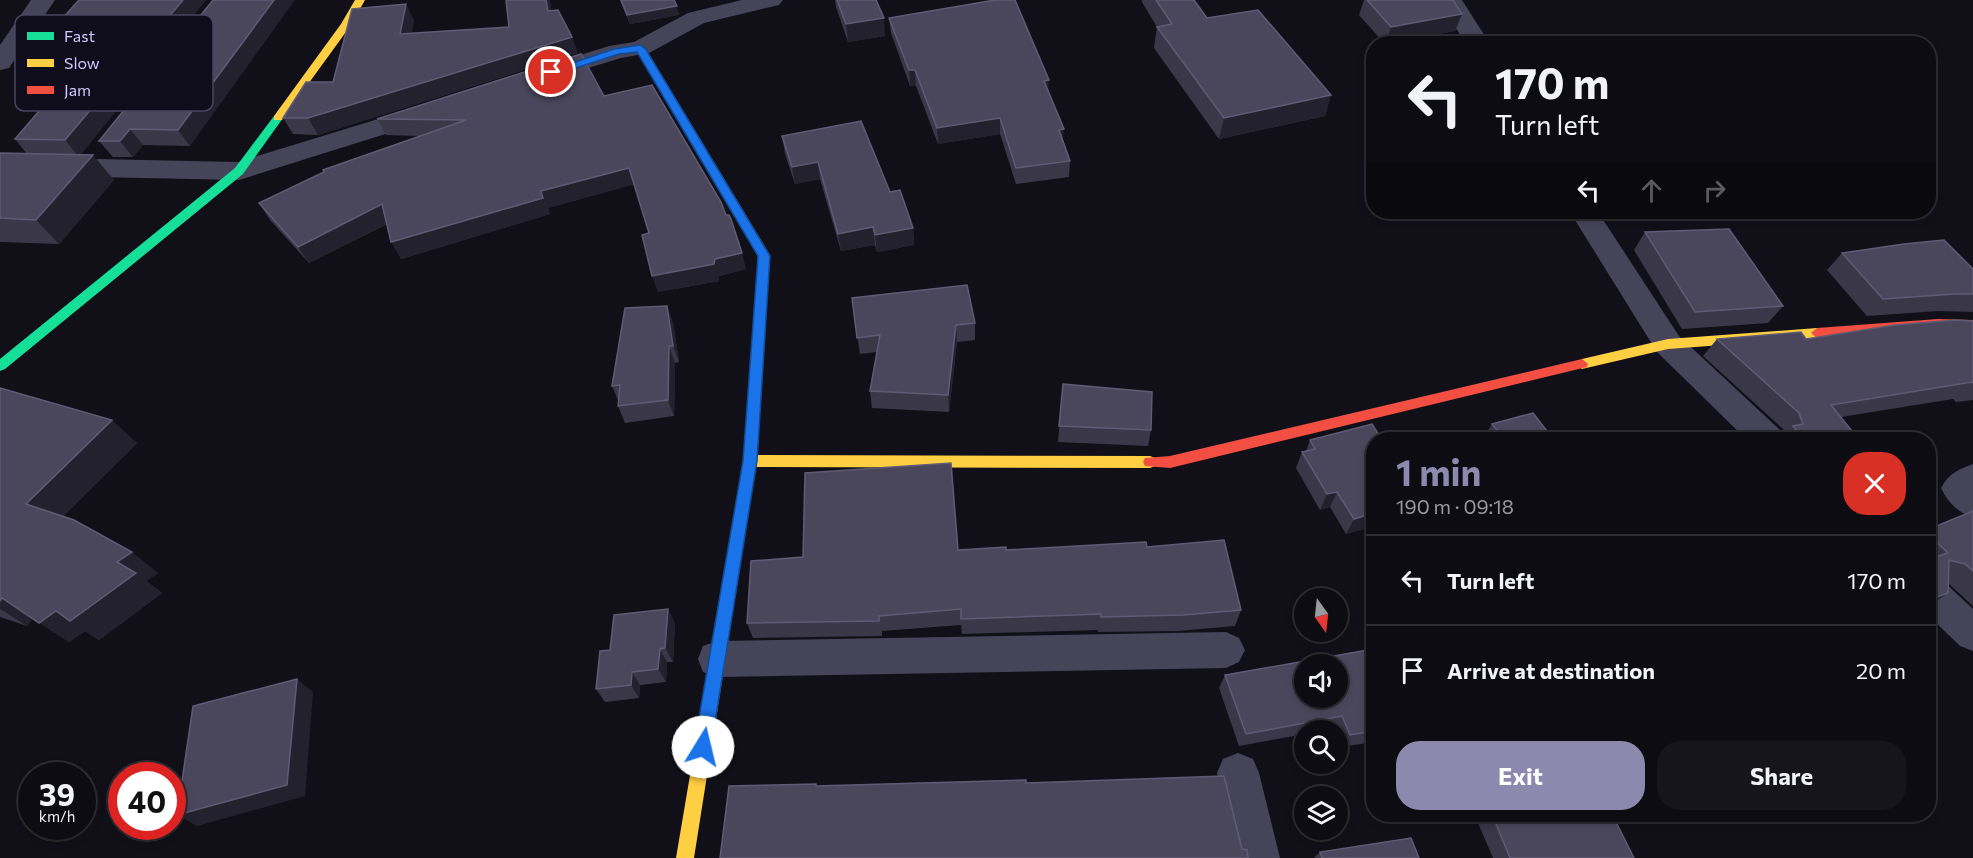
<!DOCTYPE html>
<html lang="en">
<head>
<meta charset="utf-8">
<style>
  body { margin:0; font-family:Commissioner,sans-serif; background:#16151b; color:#f1f3f6; height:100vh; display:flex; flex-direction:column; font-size:22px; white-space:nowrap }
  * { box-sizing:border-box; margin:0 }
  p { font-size:20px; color:#9a9b9f }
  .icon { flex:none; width:33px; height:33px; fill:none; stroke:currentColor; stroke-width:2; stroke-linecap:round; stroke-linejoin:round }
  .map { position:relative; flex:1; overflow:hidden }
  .drawer { position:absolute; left:1366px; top:432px; width:570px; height:390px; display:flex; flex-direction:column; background:#0d0c12; border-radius:24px; box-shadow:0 3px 9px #0003,0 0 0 2px #2d2c32 }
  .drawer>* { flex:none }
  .top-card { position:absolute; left:1366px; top:36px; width:570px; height:183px; border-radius:24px; box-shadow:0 3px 9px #0003,0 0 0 2px #2d2c32; background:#0d0c12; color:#f1f3f6; overflow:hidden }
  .needle { width:39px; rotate:165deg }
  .controls { position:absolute; left:1294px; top:588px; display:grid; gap:12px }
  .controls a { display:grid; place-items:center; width:54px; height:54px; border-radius:50%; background:#0d0c12; box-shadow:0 3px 9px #0003,0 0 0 2px #2d2c32; font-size:30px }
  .speed { position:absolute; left:18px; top:762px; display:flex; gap:12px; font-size:30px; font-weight:700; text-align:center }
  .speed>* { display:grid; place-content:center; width:78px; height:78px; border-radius:50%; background:#0d0c12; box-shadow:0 3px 9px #0003,0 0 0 2px #2d2c32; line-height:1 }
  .speed small { font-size:15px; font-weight:400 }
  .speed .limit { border:9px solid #d22; background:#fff; color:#111 }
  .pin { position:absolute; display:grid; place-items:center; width:51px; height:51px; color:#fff; margin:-26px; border:3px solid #fff; border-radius:50%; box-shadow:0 2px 6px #0007 }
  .me { position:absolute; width:66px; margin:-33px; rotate:9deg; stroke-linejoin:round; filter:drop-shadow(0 0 4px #0008) }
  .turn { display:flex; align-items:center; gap:21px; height:126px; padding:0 30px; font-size:27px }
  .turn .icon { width:78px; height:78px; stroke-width:2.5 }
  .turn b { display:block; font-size:42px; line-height:51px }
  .lanes { display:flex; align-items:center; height:57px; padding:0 30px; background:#0003; justify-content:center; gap:30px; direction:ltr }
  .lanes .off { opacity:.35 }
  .round { display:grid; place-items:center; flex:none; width:63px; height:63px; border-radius:24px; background:#16151b }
  .overview { display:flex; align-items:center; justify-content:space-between; height:102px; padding:0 30px }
  h1 { font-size:36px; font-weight:700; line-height:45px; color:#8d88ae }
  .primary-button { display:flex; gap:12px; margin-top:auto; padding:12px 30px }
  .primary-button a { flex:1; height:69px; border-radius:24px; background:#8d88ae; color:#fff; font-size:24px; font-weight:700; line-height:69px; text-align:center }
  .primary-button a+a { background:#16151b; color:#f1f3f6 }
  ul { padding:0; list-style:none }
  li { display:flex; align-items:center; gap:18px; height:90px; padding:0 30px; border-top:2px solid #2d2c32 }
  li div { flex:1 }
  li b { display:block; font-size:22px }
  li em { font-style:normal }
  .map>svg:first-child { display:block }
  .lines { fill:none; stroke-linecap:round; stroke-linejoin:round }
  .street { fill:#464459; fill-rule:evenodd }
  .fast { fill:#16e098; fill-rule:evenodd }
  .slow { fill:#ffcf43; fill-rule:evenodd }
  .jam { fill:#f24e42; fill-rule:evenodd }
  .wall { fill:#3a3749 }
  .shaded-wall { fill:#23212d }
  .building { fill:#4a475c; stroke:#5f5b76; stroke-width:1.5; fill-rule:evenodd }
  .route { fill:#1a73e8; stroke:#114b97; stroke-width:1.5 }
  .key { fill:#0f0c1c; stroke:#494460; stroke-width:1.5 }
  .key-label { font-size:16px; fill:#d0c8fe }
</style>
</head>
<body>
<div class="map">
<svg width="1973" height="858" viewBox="0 0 1973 858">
  <rect width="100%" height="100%" fill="#111018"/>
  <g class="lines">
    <g class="street">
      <polygon points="31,0 55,0 9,68 0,70 0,45"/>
      <polygon points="742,0 783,0 779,5 704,23 649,53 621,58 542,82 533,80 530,75 533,70 609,46 634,42 688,13"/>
      <polygon points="1438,0 1462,0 1490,44 1466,44"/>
      <polygon points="424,105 433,107 437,113 433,119 239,180 0,175 0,157 238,162"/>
      <polygon points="1570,212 1598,212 1679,336 1781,431 1785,440 1747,440 1657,352"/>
      <path d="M1973 464V518C1958 512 1948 503 1941 488 1948 474 1959 469 1973 464Z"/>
      <polygon points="1929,576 1942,580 1973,609 1973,651 1960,646 1929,616"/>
      <polygon points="1226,632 1239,638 1245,650 1239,662 1226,668 717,677 703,672 698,659 703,646 717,641"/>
      <polygon points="1238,753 1253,759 1259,773 1280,858 1238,858 1217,773 1223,759"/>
    </g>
    <g class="fast">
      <polygon points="278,115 283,118 243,174 5,369 0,371 0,359 235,168 274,116"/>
      <polygon points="764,251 770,255 757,461 749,509 747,513 742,515 737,513 735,509 743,461 758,255"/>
    </g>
    <g class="slow">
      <polygon points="355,0 365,0 351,25 282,120 274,120 274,116 341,24"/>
      <polygon points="640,45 645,48 768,252 770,255 768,258 760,258 635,48"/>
      <polygon points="1817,328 1823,333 1817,338 1668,349 1582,369 1576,364 1582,359 1668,339"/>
      <polygon points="750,455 1150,456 1155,458 1157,462 1155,466 1150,468 750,467 745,465 743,461 745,457"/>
      <polygon points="742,503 747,505 749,509 694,858 676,858 735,509 737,505"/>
    </g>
    <g class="jam">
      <polygon points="1938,319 1973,320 1973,330 1938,329 1817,338 1811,333 1817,328"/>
      <polygon points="1582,359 1588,364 1587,367 1170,468 1145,466 1143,462 1145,458 1170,456"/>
    </g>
  </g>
  <g class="wall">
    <polygon points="79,0 206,0 80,155 114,180 59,244 0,242 0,153 27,154 15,139 74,71 71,68 100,36 73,36 61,20"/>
    <polygon points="213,0 190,146 143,145 133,157 113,157 99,141"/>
    <polygon points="506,0 550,0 551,11 578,53 318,135 293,134 283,118 333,82 414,20 411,33 509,27"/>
    <polygon points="620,0 674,0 679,15 630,24"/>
    <polygon points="835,0 876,0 885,36 848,42 836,7"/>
    <polygon points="1142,0 1194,0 1207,18 1331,95 1325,116 1219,139 1154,48 1157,27 1142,2"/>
    <polygon points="1364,0 1453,0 1462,14 1455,31 1385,44 1359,15"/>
    <polygon points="889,18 1048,91 1063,141 1070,161 1069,177 1016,184 1000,134 938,144 916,86 910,86 891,33"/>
    <polygon points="604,96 746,269 719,276 719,281 658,292 649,233 634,184 548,208 550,214 401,259 387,224 309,263 270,220 259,203 420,136 386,135 377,119"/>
    <polygon points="782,136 890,192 913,228 914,245 877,252 875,245 841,251 820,179 795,184 785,154"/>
    <polygon points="1645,232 1783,306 1768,323 1682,329 1634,250"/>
    <polygon points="1842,253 1973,294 1973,312 1938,311 1867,316 1827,270"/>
    <polygon points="852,298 975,323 975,340 957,342 949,412 872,408 870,391 877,352 860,354"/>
    <polygon points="1973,321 1973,400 1956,402 1953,399 1841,417 1856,436 1852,440 1780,440 1785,435 1783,429 1703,356 1717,339 1806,339"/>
    <polygon points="673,322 679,362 675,363 674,416 625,423 618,406 618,400 612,386"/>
    <polygon points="1063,384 1151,430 1148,446 1058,442"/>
    <polygon points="0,388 137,443 63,516 158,573 146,581 162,593 99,640 85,631 69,642 33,618 27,626 0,617"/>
    <polygon points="1492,424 1554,440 1483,439"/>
    <polygon points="1310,440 1374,526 1346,534 1330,507 1320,510 1296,468 1302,452 1306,451"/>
    <polygon points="1973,511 1973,606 1948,583 1929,606 1929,529"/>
    <polygon points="1147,547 1241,610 1235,626 1178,631 1098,632 1098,630 962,634 961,625 882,631 882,636 753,638 747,623 958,550 1006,550"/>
    <polygon points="675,623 673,662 667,662 666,682 640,685 639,698 605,702 596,689 610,650"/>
    <polygon points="1374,649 1374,742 1341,747 1338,739 1338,730 1335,730 1334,728 1322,730 1305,730 1305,734 1239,746 1219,688 1225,675"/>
    <polygon points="1477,814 1612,814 1634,858 1493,858 1475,816"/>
    <polygon points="1320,852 1419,858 1314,858"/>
  </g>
  <g class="shaded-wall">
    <polygon points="183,0 206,0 79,157 65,140"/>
    <polygon points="274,0 295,0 190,146 178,130"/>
    <polygon points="546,0 550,0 554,28 548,11"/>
    <polygon points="406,4 414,20 408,50 400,34"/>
    <polygon points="677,6 679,15 630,24 627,15"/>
    <polygon points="1462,14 1455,31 1386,44 1391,27"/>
    <polygon points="884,18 885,36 848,42 846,24"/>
    <polygon points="572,37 578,53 318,135 308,118"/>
    <polygon points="909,70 915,70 916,86 910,86"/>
    <polygon points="1049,80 1048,96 1044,81"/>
    <polygon points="1331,95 1325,116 1219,139 1224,118"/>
    <polygon points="1000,118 1000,134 938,144 937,128"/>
    <polygon points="130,129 143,145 133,157 120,141"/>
    <polygon points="1064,129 1062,145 1059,130"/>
    <polygon points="93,155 114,180 59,244 36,220"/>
    <polygon points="818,162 820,179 795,184 792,167"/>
    <polygon points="629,168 635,184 548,208 550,214 401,259 391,242 541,191"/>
    <polygon points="382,204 392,221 309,263 298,247"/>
    <polygon points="873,227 875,245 841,251 838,234"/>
    <polygon points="913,228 914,245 877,252 875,235"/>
    <polygon points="742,253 746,269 719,276 719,281 658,292 652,276"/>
    <polygon points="667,306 673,322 679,362 673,346"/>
    <polygon points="956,325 957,342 949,412 948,395"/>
    <polygon points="669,346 675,363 674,416 668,400"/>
    <polygon points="112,420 137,443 54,526 26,504"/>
    <polygon points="1337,492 1330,507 1320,510 1327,494"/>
    <polygon points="1374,513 1374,526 1346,534 1354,519"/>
    <polygon points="132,552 158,573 146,581 162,593 99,640 85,631 69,642 39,623"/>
    <polygon points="1948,593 1929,606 1929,600"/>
    <polygon points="2,598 33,618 27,626 0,609 0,601"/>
    <polygon points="668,609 675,623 673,662 665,648"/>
    <polygon points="660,649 667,662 666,682 658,669"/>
    <polygon points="632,672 640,685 639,698 631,685"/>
    <polygon points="297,679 313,692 305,796 197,826 177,815"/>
  </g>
  <g class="building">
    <polygon points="79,0 183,0 65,140 15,139 76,68 71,68 114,20 61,20"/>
    <polygon points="213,0 274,0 178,130 130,129 120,141 99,141"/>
    <polygon points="506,0 546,0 548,11 558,10 572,37 308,118 283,118 306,82 333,82 352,9 406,4 400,34 509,27"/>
    <polygon points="621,0 674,0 677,6 627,15"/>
    <polygon points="837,0 876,0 884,18 846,24"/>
    <polygon points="995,0 1015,0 1049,80 1044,81 1064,129 1059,130 1070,161 1016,168 1000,118 937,128 915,70 909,70 889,18"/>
    <polygon points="1156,0 1194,0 1207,18 1258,10 1331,95 1224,118 1157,27 1172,24"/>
    <polygon points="1367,0 1453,0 1462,14 1391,27"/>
    <polygon points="581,54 604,96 652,85 721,202 726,215 729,215 731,219 742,253 715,259 714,264 652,276 642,235 649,233 629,168 541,191 543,198 391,242 382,204 298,247 259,203 324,172 323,170 466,120 377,119"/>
    <polygon points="861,121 890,192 900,190 913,228 875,235 873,227 838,234 818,162 792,167 782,136"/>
    <polygon points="0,153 93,155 36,220 0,218"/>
    <polygon points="1729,229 1783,306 1695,312 1645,232"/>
    <polygon points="1944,240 1973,269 1973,294 1955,294 1883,299 1842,253 1904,244"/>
    <polygon points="967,285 975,323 956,325 948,395 870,391 880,335 857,338 852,298"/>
    <polygon points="667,306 673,346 669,346 668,400 618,406 620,385 612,386 625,308"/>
    <polygon points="1956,320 1973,321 1973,383 1972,382 1831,405 1856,436 1833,440 1804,440 1793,426 1803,424 1799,413 1717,339 1801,332 1806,339 1895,325"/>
    <polygon points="1063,384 1152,392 1151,430 1059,426"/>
    <polygon points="0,388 112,420 26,504 74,520 132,552 117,562 136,573 70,621 56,611 39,623 2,598 0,601"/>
    <polygon points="1533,413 1554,440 1480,440 1500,434 1492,424"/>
    <polygon points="1372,424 1382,440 1374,440 1374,513 1354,519 1337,492 1327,494 1302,452 1315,449 1310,440"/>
    <polygon points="951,463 958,550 1006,547 1006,550 1146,542 1147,547 1224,540 1241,610 1183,615 1101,617 1101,614 961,619 961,609 879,616 879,621 747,623 751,561 803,557 805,473"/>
    <polygon points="1973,511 1973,571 1965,564 1949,560 1948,593 1929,600 1929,559 1948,553 1929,535 1929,529"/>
    <polygon points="668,609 665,648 660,649 658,669 632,672 631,685 596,689 600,651 610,650 614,615"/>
    <path d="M1374 649V731L1350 735 1342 716 1246 734 1225 675ZM1305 664H1338V698H1305Z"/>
    <polygon points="297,679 287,785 177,815 193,706"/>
    <polygon points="1224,776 1242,849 1247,850 1248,858 720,858 729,786 816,784 816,786 1026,780 1026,783"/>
    <polygon points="1492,814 1612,814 1634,858 1510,858"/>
    <polygon points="1411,838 1419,858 1322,858 1320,852"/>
  </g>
  <polygon class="route" points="640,45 645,48 770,256 757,461 711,747 709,753 703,756 697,753 694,747 743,461 758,256 637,52 619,54 551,76 546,72 614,49"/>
  <rect x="15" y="15" width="198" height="96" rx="9" class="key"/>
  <rect x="27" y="32" width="27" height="8" fill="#16e098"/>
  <rect x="27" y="59" width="27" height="8" fill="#ffcf43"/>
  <rect x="27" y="86" width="27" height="8" fill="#f24e42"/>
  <g class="key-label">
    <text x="64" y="42">Fast</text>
    <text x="64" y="69">Slow</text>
    <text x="64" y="96">Jam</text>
  </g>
</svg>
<div class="controls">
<a><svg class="needle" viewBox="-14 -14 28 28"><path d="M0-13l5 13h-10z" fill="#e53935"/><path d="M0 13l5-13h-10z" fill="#9a9b9f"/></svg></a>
<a><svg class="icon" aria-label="sound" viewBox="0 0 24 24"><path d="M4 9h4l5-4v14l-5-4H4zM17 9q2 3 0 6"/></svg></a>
<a><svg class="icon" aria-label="search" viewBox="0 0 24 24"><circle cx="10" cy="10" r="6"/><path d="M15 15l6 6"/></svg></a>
<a><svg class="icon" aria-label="layers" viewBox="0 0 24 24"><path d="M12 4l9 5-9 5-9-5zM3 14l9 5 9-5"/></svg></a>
</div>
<div class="speed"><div>39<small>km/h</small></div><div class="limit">40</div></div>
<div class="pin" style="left:551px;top:72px;background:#d93025"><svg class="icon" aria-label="arrive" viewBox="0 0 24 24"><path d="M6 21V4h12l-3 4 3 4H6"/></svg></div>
<svg class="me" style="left:703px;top:747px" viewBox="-20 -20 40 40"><circle r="19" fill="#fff"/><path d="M0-13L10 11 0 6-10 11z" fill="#1a73e8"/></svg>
<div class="top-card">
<div class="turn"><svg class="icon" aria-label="left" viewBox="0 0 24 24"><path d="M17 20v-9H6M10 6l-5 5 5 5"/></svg><div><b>170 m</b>Turn left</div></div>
<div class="lanes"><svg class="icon" aria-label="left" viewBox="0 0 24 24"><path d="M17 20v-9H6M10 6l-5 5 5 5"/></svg><svg class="icon off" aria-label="ahead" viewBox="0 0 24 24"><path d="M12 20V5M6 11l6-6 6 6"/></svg><svg class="icon off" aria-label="right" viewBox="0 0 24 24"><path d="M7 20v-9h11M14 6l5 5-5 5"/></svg></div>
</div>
<section class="drawer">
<div class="overview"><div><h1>1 min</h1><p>190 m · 09:18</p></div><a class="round" style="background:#d93025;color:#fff"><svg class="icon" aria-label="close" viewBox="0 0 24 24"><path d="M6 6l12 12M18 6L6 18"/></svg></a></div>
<ul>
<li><svg class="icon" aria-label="left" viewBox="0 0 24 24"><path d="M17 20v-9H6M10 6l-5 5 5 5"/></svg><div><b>Turn left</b></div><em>170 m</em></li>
<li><svg class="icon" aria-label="arrive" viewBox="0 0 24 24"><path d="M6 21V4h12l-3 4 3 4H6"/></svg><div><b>Arrive at destination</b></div><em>20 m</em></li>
</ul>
<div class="primary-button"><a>Exit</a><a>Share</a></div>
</section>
</div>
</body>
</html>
